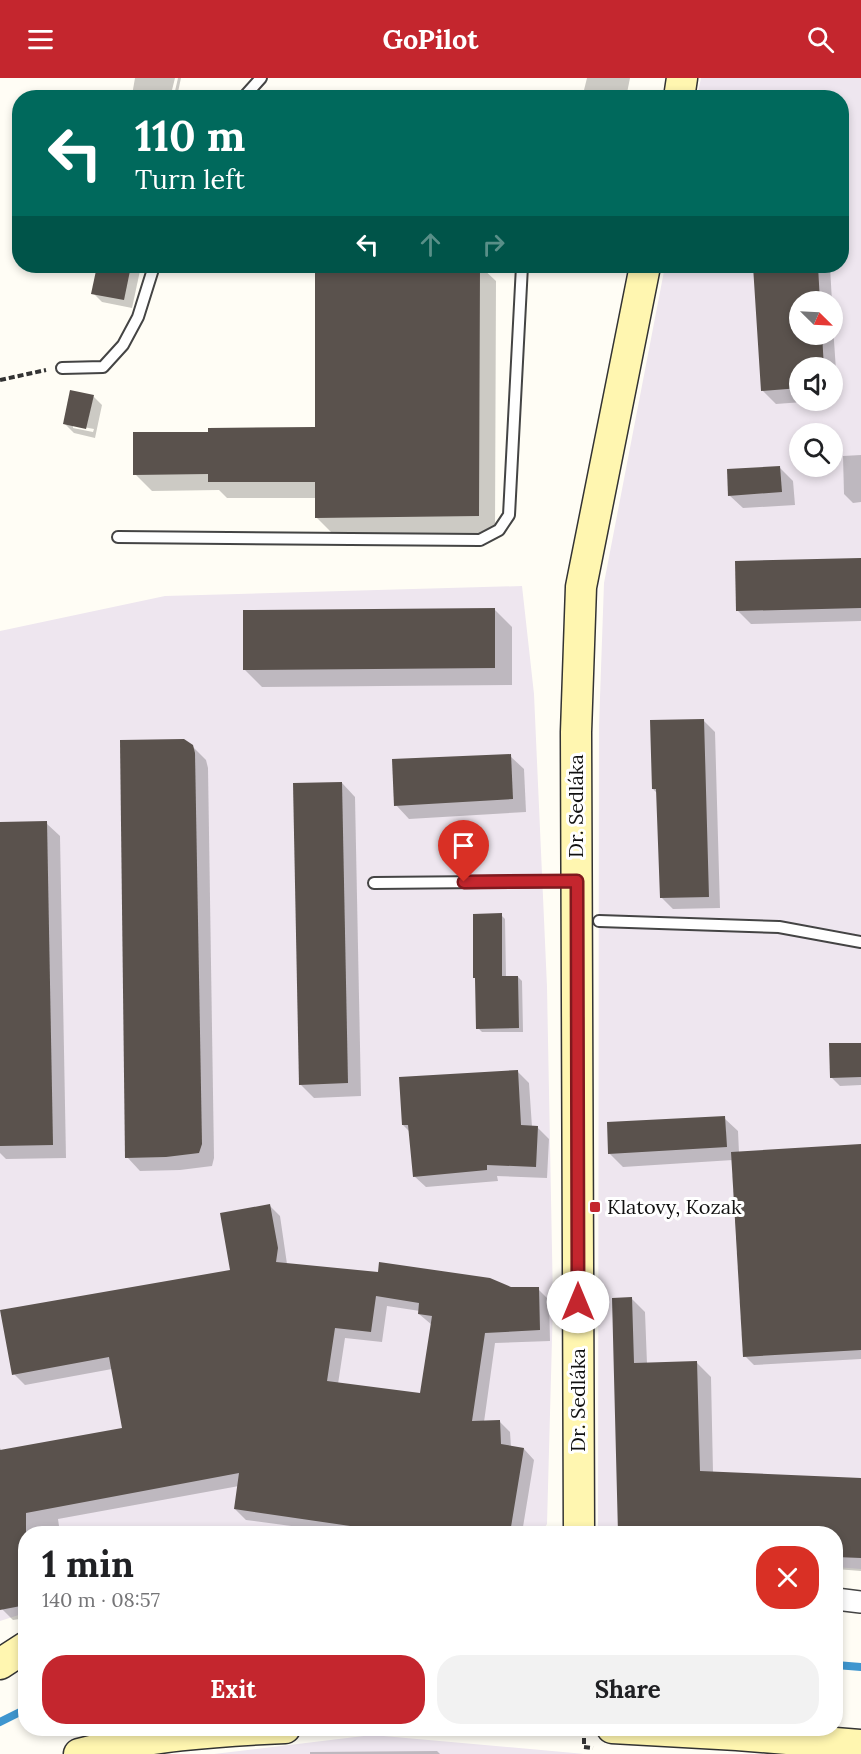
<!DOCTYPE html>
<html lang="en">
<head>
<meta charset="utf-8">
<style>
  body { margin:0; font-family:Lora,serif; background:#f2f2f2; color:#202124; height:100vh; display:flex; flex-direction:column; font-size:22px; white-space:nowrap }
  * { box-sizing:border-box; margin:0 }
  p { font-size:20px; color:#757577 }
  .icon { flex:none; width:33px; height:33px; fill:none; stroke:currentColor; stroke-width:2; stroke-linecap:round; stroke-linejoin:round }
  .map { position:relative; flex:1; overflow:hidden }
  .panel { position:absolute; left:18px; top:1448px; width:825px; height:210px; display:flex; flex-direction:column; background:#fff; border-radius:24px; box-shadow:0 3px 9px #0003 }
  .panel>* { flex:none }
  .hud { position:absolute; left:12px; top:12px; width:837px; height:183px; border-radius:24px; box-shadow:0 3px 9px #0003; background:#00695c; color:#fff; overflow:hidden }
  .needle { width:39px; rotate:114deg }
  .controls { position:absolute; left:789px; top:213px; display:grid; gap:12px }
  .controls a { display:grid; place-items:center; width:54px; height:54px; border-radius:50%; background:#fff; box-shadow:0 3px 9px #0003; font-size:30px }
  .pin { position:absolute; display:grid; place-items:center; width:51px; height:51px; color:#fff; margin:-62px -26px; border-radius:50% 50% 50% 0; rotate:-45deg; box-shadow:0 0 6px #0007 }
  .pin .icon { rotate:45deg }
  .me { position:absolute; width:66px; margin:-33px; rotate:0deg; stroke-linejoin:round; filter:drop-shadow(0 0 4px #0008) }
  .turn { display:flex; align-items:center; gap:21px; height:126px; padding:0 24px; font-size:27px }
  .turn .icon { width:78px; height:78px; stroke-width:2.5 }
  .turn b { display:block; font-size:42px; line-height:51px }
  .lanes { display:flex; align-items:center; height:57px; padding:0 24px; background:#0003; justify-content:center; gap:30px; direction:ltr }
  .lanes .off { opacity:.35 }
  .round { display:grid; place-items:center; flex:none; width:63px; height:63px; border-radius:24px; background:#f2f2f2 }
  .head { display:flex; align-items:center; justify-content:space-between; height:102px; padding:0 24px }
  h1 { font-size:36px; font-weight:700; line-height:45px }
  .action { display:flex; gap:12px; margin-top:auto; padding:12px 24px }
  .action a { flex:1; height:69px; border-radius:24px; background:#c4262e; color:#fff; font-size:24px; font-weight:700; line-height:69px; text-align:center }
  .action a+a { background:#f2f2f2; color:#202124 }
  header { display:flex; justify-content:space-between; align-items:center; height:78px; padding:0 24px; background:#c4262e; color:#fff; font-size:27px; font-weight:700 }
  .map>svg:first-child { display:block }
  .industrial { fill:#eee6ef; fill-rule:evenodd }
  .shadow { fill:#0003; fill-rule:evenodd }
  .lines { fill:none; stroke-linecap:round; stroke-linejoin:round }
  .stream { stroke:#3f96cf; stroke-width:8 }
  .building { fill:#5a524d; fill-rule:evenodd }
  .lane-casing { stroke:#444; stroke-width:14 }
  .street-casing { stroke:#444; stroke-width:24 }
  .secondary-casing { stroke:#333; stroke-width:33 }
  .path { stroke:#333; stroke-width:4; stroke-dasharray:6 3; stroke-linecap:butt }
  .lane { stroke:#fff; stroke-width:10 }
  .street { stroke:#fff; stroke-width:21 }
  .secondary { stroke:#fff6b0; stroke-width:30 }
  .route-casing { stroke:#7f191e; stroke-width:15 }
  .route { stroke:#c4262e; stroke-width:10 }
  .poi-dot { fill:#c4262e; stroke:#fff; stroke-width:2 }
  .labels { text-anchor:middle; stroke-width:6; stroke-linejoin:round; paint-order:stroke }
  .street-label { font-size:20px; fill:#111; stroke:#fff }
  .poi-label { font-size:20px; fill:#111; stroke:#fff; text-anchor:start }
</style>
</head>
<body>
<header><svg class="icon" aria-label="menu" viewBox="0 0 24 24"><path d="M4 6h16M4 12h16M4 18h16"/></svg>GoPilot<svg class="icon" aria-label="search" viewBox="0 0 24 24"><circle cx="10" cy="10" r="6"/><path d="M15 15l6 6"/></svg></header>
<div class="map">
<svg width="861" height="1676" viewBox="0 0 861 1676">
  <rect width="100%" height="100%" fill="#fffdf5"/>
  <g class="industrial">
    <path d="M701 0H861V1491L836 1489V1455H598L599 648 604 505 665 188H842V20L697 19ZM800 224H832V256H800ZM800 290H832V322H800ZM800 356H832V388H800Z"/>
    <polygon points="522,508 534,616 547,909 553,1225 547,1446 541,1455 26,1455 25,1535 0,1543 0,553 165,518"/>
    <polygon points="372,1657 574,1675 584,1676 214,1676"/>
  </g>
  <g class="shadow">
    <polygon points="135,0 175,0 172,12 167,12 166,20 134,20 132,17"/>
    <polygon points="178,0 181,0 178,14 175,13"/>
    <polygon points="587,0 630,0 626,20 582,20"/>
    <polygon points="98,188 141,188 132,230 102,224 93,215"/>
    <polygon points="316,188 480,188 496,203 495,455 333,456 316,439 316,420 227,420 219,412 152,413 135,396 210,355 316,350"/>
    <polygon points="755,188 830,188 832,224 800,224 800,256 832,256 832,233 838,322 832,322 832,290 800,290 800,322 830,322 776,326 762,312"/>
    <path d="M93 318 102 327 95 360 74 355 65 346ZM73 347 94 351 93 354 73 350Z"/>
    <polygon points="861,377 861,424 853,425 844,416 843,378"/>
    <polygon points="780,390 793,403 795,427 743,430 729,417"/>
    <polygon points="861,482 861,543 751,546 737,532"/>
    <polygon points="494,531 512,549 512,607 262,609 245,592"/>
    <polygon points="703,642 715,654 720,830 673,831 661,819 658,716 653,711"/>
    <polygon points="192,668 206,682 208,690 214,1080 212,1088 180,1092 140,1093 127,1079"/>
    <polygon points="510,678 524,691 526,734 409,741 396,727"/>
    <polygon points="342,705 355,719 361,1018 314,1020 300,1006"/>
    <polygon points="46,745 60,758 66,1080 6,1081 0,1075 0,746"/>
    <polygon points="501,837 505,841 506,899 518,899 522,903 523,954 482,954 478,950"/>
    <polygon points="861,966 861,1007 840,1008 831,999"/>
    <polygon points="517,993 529,1005 532,1049 537,1049 549,1061 547,1100 497,1098 498,1103 426,1109 414,1098 410,1054 403,1047"/>
    <polygon points="724,1040 738,1053 739,1075 861,1068 861,1281 754,1287 745,1278 733,1082 623,1089 609,1075"/>
    <path d="M269 1127 280 1138 287 1186 510 1211H538L549 1222 550 1263 495 1265 484 1344 499 1343 510 1354 511 1369 524 1371 534 1382 522 1455H344L246 1442 235 1431 239 1408 58 1441 60 1455H26V1540L13 1542 2 1531 0 1520V1370L2 1374 124 1352 112 1291 25 1307 14 1296 231 1193ZM387 1228 420 1233 419 1236 432 1247 421 1317 338 1306 345 1260 382 1264Z"/>
    <polygon points="631,1220 645,1234 647,1286 697,1285 711,1299 713,1395 861,1402 861,1493 836,1491 836,1455 619,1455"/>
    <polygon points="437,1673 440,1676 310,1676 310,1674"/>
  </g>
  <g class="lines">
    <g class="stream">
      <polyline points="836,1587 861,1589"/>
      <polyline points="0,1644 26,1631"/>
    </g>
  </g>
  <g class="building">
    <polygon points="97,188 131,188 124,222 91,216"/>
    <polygon points="315,188 480,188 479,438 315,440 315,404 208,404 208,396 133,397 133,354 208,354 208,350 315,349"/>
    <polygon points="753,188 818,188 820,224 800,224 800,256 822,256 824,290 800,290 800,310 761,313"/>
    <polygon points="70,312 94,317 86,351 63,346"/>
    <polygon points="780,388 782,414 728,418 727,391"/>
    <polygon points="861,480 861,530 736,533 735,483"/>
    <polygon points="495,530 495,590 243,592 243,532"/>
    <polygon points="704,641 709,819 660,820 656,711 652,711 650,642"/>
    <polygon points="184,661 193,667 195,675 202,1066 199,1075 166,1079 125,1080 120,662"/>
    <polygon points="511,676 513,721 394,728 392,681"/>
    <polygon points="342,704 348,1005 299,1007 293,705"/>
    <polygon points="47,743 53,1067 0,1068 0,744"/>
    <polygon points="502,835 502,898 518,898 519,950 476,951 475,900 473,900 473,836"/>
    <polygon points="829,965 861,965 861,999 830,1000"/>
    <polygon points="518,992 521,1047 538,1048 536,1089 487,1087 487,1092 413,1099 408,1047 402,1047 399,999"/>
    <polygon points="725,1038 727,1069 608,1076 607,1044"/>
    <polygon points="861,1066 861,1272 743,1279 731,1074"/>
    <path d="M270 1126 278 1170 276 1184 378 1194 379 1184 490 1200 511 1209H539L540 1252 485 1255 472 1343 500 1342 501 1366 524 1370 510 1455H398L234 1431 239 1395 26 1435V1527L0 1532V1372L122 1350 109 1279 12 1297 0 1232 230 1192 220 1135ZM376 1218 419 1225 418 1236 432 1238 420 1315 327 1303 335 1250 371 1254Z"/>
    <polygon points="632,1219 634,1285 697,1283 700,1393 861,1400 861,1480 836,1479 836,1455 618,1455 612,1220"/>
  </g>
  <g class="lines">
    <g class="lane-casing">
      <g id="lane">
        <polyline points="243,20 261,0"/>
        <polyline points="62,290 103,289 123,267 138,239 154,188"/>
        <polyline points="118,459 480,462 499,452 509,437 522,188"/>
        <polyline points="374,805 573,803"/>
        <polyline points="599,843 779,849 861,864"/>
      </g>
    </g>
    <g class="street-casing">
      <polyline id="street" points="836,1521 861,1524"/>
    </g>
    <g class="secondary-casing">
      <g id="secondary">
        <polyline points="679,20 682,0"/>
        <polyline points="579,1455 576,654 581,509 645,188"/>
        <polyline points="0,1586 26,1569"/>
        <polyline points="612,1650 737,1657 861,1667"/>
        <path d="M79 1676C146 1658 215 1653 285 1650"/>
      </g>
    </g>
    <g class="path">
      <polyline points="0,302 46,292"/>
      <polyline points="584,1660 584,1669 593,1670"/>
    </g>
    <use href="#lane" class="lane"/>
    <use href="#street" class="street"/>
    <use href="#secondary" class="secondary"/>
  </g>
  <g class="lines">
    <g class="route-casing">
      <polyline id="route" points="464,804 577,803 578,1224"/>
    </g>
    <use href="#route" class="route"/>
  </g>
  <rect class="poi-dot" x="589" y="1123" width="12" height="12" rx="3"/>
  <g class="labels">
    <g class="street-label">
      <text transform="translate(576 728) rotate(-90)" y="7">Dr. Sedláka</text>
      <text transform="translate(578 1322) rotate(-90)" y="7">Dr. Sedláka</text>
    </g>
    <g class="poi-label">
      <text x="607" y="1136">Klatovy, Kozak</text>
    </g>
  </g>
</svg>
<div class="controls">
<a><svg class="needle" viewBox="-14 -14 28 28"><path d="M0-13l5 13h-10z" fill="#e53935"/><path d="M0 13l5-13h-10z" fill="#757577"/></svg></a>
<a><svg class="icon" aria-label="sound" viewBox="0 0 24 24"><path d="M4 9h4l5-4v14l-5-4H4zM17 9q2 3 0 6"/></svg></a>
<a><svg class="icon" aria-label="search" viewBox="0 0 24 24"><circle cx="10" cy="10" r="6"/><path d="M15 15l6 6"/></svg></a>
</div>
<div class="pin" style="left:464px;top:804px;background:#d93025"><svg class="icon" aria-label="arrive" viewBox="0 0 24 24"><path d="M6 21V4h12l-3 4 3 4H6"/></svg></div>
<svg class="me" style="left:578px;top:1224px" viewBox="-20 -20 40 40"><circle r="19" fill="#fff"/><path d="M0-13L10 11 0 6-10 11z" fill="#c4262e"/></svg>
<div class="hud">
<div class="turn"><svg class="icon" aria-label="left" viewBox="0 0 24 24"><path d="M17 20v-9H6M10 6l-5 5 5 5"/></svg><div><b>110 m</b>Turn left</div></div>
<div class="lanes"><svg class="icon" aria-label="left" viewBox="0 0 24 24"><path d="M17 20v-9H6M10 6l-5 5 5 5"/></svg><svg class="icon off" aria-label="ahead" viewBox="0 0 24 24"><path d="M12 20V5M6 11l6-6 6 6"/></svg><svg class="icon off" aria-label="right" viewBox="0 0 24 24"><path d="M7 20v-9h11M14 6l5 5-5 5"/></svg></div>
</div>
<section class="panel">
<div class="head"><div><h1>1 min</h1><p>140 m · 08:57</p></div><a class="round" style="background:#d93025;color:#fff"><svg class="icon" aria-label="close" viewBox="0 0 24 24"><path d="M6 6l12 12M18 6L6 18"/></svg></a></div>
<div class="action"><a>Exit</a><a>Share</a></div>
</section>
</div>
</body>
</html>
